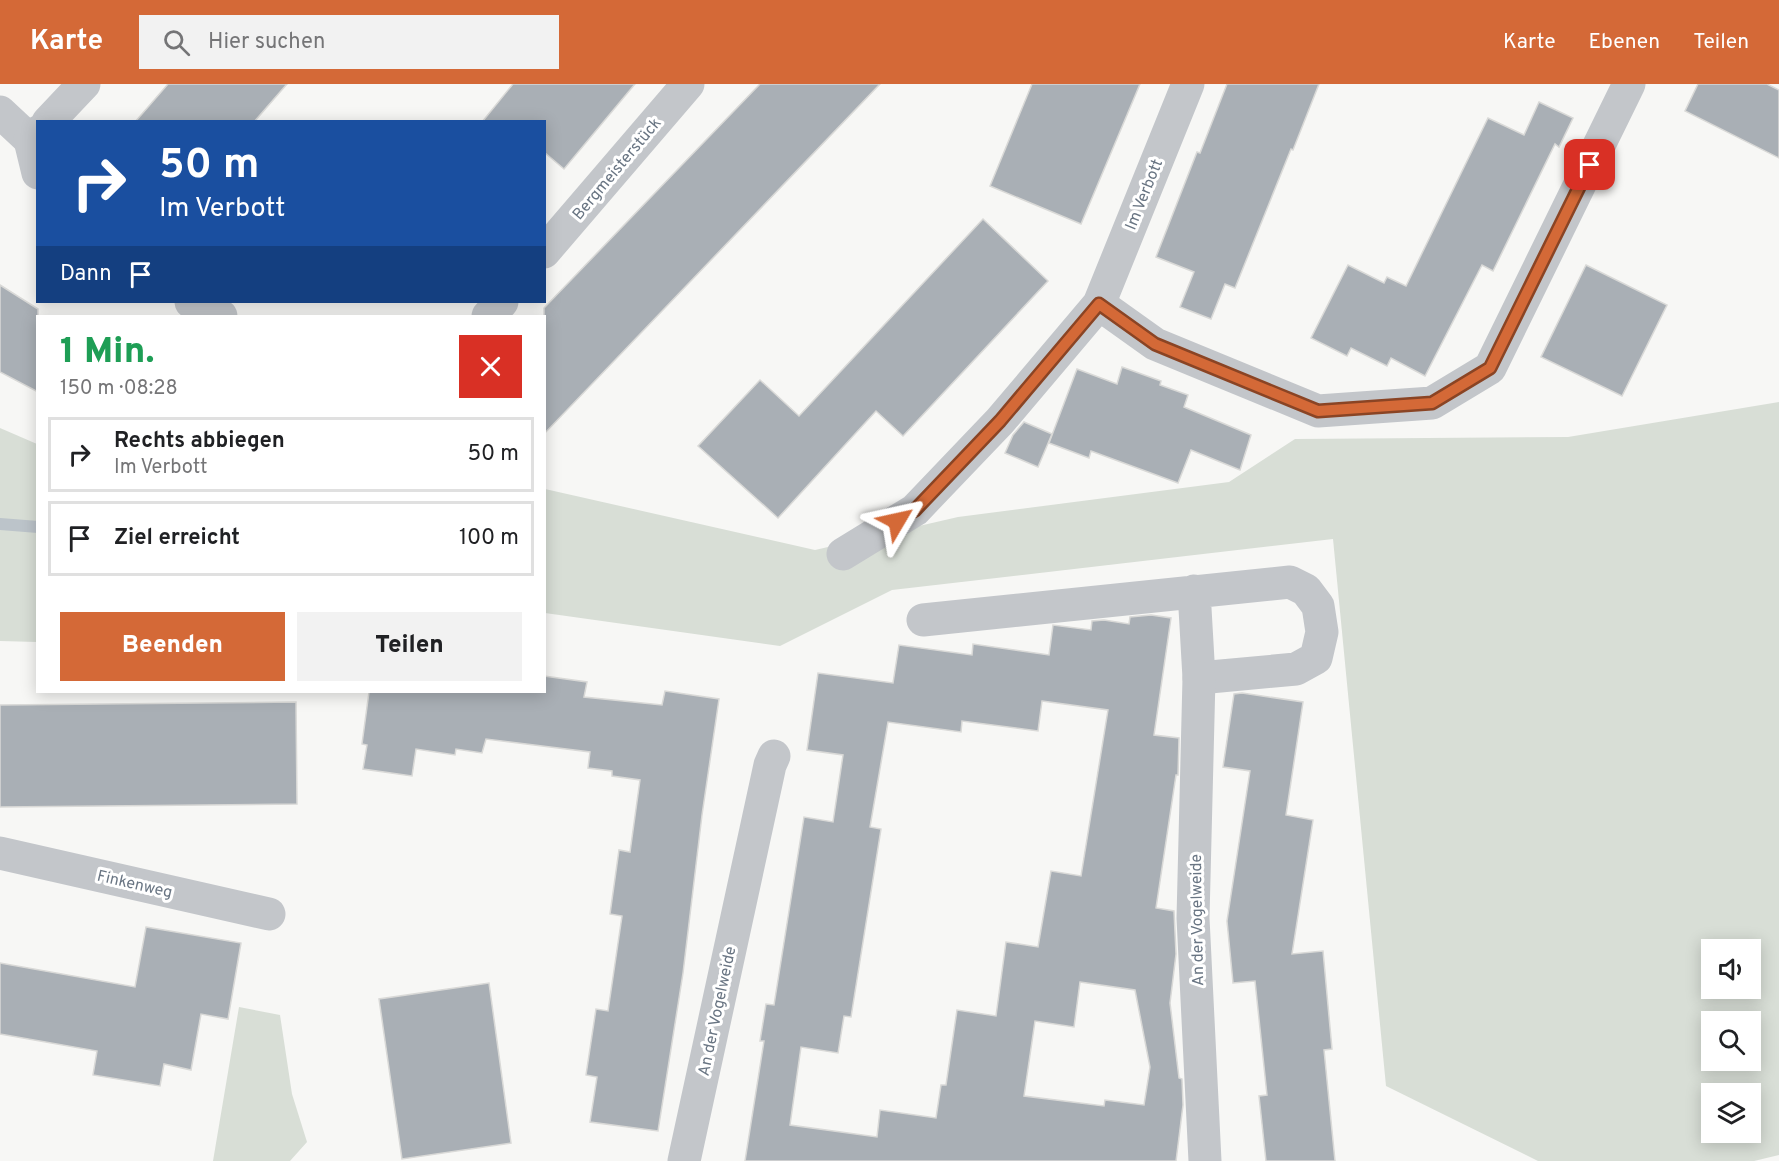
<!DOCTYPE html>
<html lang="de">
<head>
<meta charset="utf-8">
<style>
  body { margin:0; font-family:Overpass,sans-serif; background:#f2f2f2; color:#202124; height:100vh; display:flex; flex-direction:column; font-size:22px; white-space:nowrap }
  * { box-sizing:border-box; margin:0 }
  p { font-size:20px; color:#757577 }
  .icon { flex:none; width:33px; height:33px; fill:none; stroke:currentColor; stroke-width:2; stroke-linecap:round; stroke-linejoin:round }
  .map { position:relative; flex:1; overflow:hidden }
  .side { position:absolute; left:36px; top:231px; width:510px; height:378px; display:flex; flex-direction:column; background:#fff; border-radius:0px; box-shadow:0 3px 15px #0003 }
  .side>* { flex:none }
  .banner { position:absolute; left:36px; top:36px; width:510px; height:183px; border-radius:0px; box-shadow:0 3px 15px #0003; background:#1a4fa0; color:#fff; overflow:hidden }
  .buttons { position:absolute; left:1701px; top:855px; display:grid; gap:12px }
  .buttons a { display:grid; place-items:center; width:60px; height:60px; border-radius:0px; background:#fff; box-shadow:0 3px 15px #0003; font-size:30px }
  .pin { position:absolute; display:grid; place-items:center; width:51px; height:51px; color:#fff; margin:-26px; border-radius:12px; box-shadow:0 3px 9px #0006 }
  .me { position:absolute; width:66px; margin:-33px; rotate:54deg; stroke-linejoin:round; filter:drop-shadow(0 0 4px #0008) }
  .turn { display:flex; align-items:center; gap:21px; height:126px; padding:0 24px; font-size:27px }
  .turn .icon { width:78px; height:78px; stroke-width:2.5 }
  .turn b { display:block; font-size:42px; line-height:51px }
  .then { display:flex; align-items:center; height:57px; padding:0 24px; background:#0003; gap:12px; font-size:22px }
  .round { display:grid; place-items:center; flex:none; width:63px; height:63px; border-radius:0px; background:#f2f2f2 }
  .head { display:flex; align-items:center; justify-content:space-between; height:102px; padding:0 24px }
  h1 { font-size:36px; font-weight:800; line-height:45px; color:#1e9e55 }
  .action { display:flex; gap:12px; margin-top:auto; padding:12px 24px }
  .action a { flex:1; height:69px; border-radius:0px; background:#d46937; color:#fff; font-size:24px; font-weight:800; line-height:69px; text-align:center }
  .action a+a { background:#f2f2f2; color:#202124 }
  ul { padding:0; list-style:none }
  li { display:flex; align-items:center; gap:18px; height:75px; margin:0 12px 9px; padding:0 12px; border:3px solid #e0e0e0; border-radius:0px }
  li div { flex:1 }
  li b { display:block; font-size:22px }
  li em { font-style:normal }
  header { display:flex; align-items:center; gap:36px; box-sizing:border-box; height:84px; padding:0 30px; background:#d46937; color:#fff }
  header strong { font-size:28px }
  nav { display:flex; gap:33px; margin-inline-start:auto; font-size:21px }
  .search { width:420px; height:54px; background:#f2f2f2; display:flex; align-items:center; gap:15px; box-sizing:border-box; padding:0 21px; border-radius:0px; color:#757577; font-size:22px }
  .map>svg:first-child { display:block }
  .green { fill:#d8ded6; fill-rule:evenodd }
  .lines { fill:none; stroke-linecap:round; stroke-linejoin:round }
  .stream { stroke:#bcc4ca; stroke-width:12 }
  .building { fill:#a9afb5; stroke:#d9d9d7; stroke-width:1.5; fill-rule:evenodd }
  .minor { stroke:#c3c6ca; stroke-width:33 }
  .route-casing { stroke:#8a4424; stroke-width:15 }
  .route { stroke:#d46937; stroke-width:10 }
  .labels { text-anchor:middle; stroke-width:6; stroke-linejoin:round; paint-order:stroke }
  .street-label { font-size:16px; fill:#697583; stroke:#fff }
</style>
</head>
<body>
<header>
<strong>Karte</strong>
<div class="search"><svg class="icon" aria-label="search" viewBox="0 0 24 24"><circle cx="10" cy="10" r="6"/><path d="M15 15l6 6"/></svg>Hier suchen</div>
<nav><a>Karte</a><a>Ebenen</a><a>Teilen</a></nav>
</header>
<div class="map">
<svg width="1779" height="1077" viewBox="0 0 1779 1077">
  <rect width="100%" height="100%" fill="#f7f7f5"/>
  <g class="green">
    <path d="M1779 318V1071L1754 1077H1538L1386 1002 1333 455 892 506 780 562 545 529V405L815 466 958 433 1229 398 1295 355 1568 353ZM1712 866H1750V904H1712ZM1712 938H1750V976H1712ZM1712 1010H1750V1048H1712Z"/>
    <polygon points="0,344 37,360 37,558 0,557"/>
    <polygon points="239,923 280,931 292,1010 307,1058 290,1077 213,1077"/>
  </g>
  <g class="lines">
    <polyline class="stream" points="0,440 38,443"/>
  </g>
  <g class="building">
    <polygon points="168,0 287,0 254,38 135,38"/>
    <polygon points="513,0 635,0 564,85 544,68 544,38 482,38"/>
    <polygon points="760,0 880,0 544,350 544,224"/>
    <polygon points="1032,0 1140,0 1081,140 990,102"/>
    <polygon points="1227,0 1319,0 1293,66 1291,65 1235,204 1225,200 1211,235 1180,223 1194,188 1156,173 1197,68 1200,69"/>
    <polygon points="1698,0 1767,0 1779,6 1779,74 1685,27"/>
    <polygon points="1539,18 1573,34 1559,63 1555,60 1493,187 1482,181 1425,292 1391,274 1387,282 1351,264 1347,272 1311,254 1348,181 1384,199 1387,193 1406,202 1488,34 1524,51"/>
    <polygon points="983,135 1048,197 903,352 876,327 778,434 698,362 760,296 799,332"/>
    <polygon points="1586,181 1667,221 1622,312 1541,273"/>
    <polygon points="0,201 38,225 38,308 0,288"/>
    <polygon points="1122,283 1161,297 1160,301 1188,311 1184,323 1251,351 1240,386 1191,366 1178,399 1091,367 1089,374 1049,359 1077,285 1117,300"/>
    <polygon points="1024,338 1052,350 1038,383 1005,369 1013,351"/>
    <path d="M1151 531 1171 534 1154 651 1179 654 1178 691H1176L1156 824 1174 827 1176 870 1170 919 1179 994 1182 995 1183 1021 1176 1077H745L764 957H760L766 920 774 921 804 733 833 738 843 671 807 666 818 589 893 599 899 561 972 571 973 560 1049 571 1053 541 1091 546 1092 537 1104 536 1129 540 1130 533ZM1042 617 1108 626 1081 792 1051 787 1038 863 1006 858 996 932 957 926 946 1001H941L936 1034 880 1026 877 1053 790 1041 801 963 838 969 844 932 851 933 881 745 870 743 888 638 961 648 962 637 1038 647ZM1080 898 1135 906 1150 983 1144 1021 1105 1016 1104 1022 1024 1012 1035 937 1074 943Z"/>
    <polygon points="544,592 587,598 584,613 662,621 665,607 719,615 702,731 683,889 658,1047 590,1038 597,993 586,991 596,925 608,927 622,832 610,830 619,766 630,768 640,696 612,692 612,687 588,684 590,668 486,655 482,669 456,665 455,671 416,665 412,692 363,685 367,661 362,660 369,608 544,608"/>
    <polygon points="1242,609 1303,618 1286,731 1313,736 1292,870 1323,867 1332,965 1324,966 1335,1077 1266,1077 1259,1012 1267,1011 1255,897 1233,899 1227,837 1250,687 1223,683 1234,610"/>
    <polygon points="296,618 297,720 0,723 0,621"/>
    <polygon points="146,843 241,859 228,935 201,930 191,986 164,980 160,1002 93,991 97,967 0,950 0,879 135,903"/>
    <polygon points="489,899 511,1059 402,1075 379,915"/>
  </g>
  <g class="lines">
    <g class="minor">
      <polyline points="0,28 30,56"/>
      <polyline points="48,38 84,0"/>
      <polyline points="38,48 30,56 38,89"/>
      <polyline points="544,168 688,0"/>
      <polyline points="191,218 221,232"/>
      <polyline points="1099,220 1155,260 1318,327 1432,319 1490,284 1629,0"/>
      <polyline points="488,232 502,218"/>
      <polyline points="843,470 915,426 1000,337 1099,220 1188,0"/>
      <polyline points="923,536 1290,498 1306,506 1318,522 1322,548 1316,574 1296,585 1199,594 1194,507"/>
      <polyline points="1199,594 1193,834 1205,1077"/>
      <polyline points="0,769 269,830"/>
      <polyline points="684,1077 770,681 774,672"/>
    </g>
  </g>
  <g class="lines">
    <g class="route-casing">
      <polyline id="route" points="897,437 915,426 1000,337 1099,220 1155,260 1318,327 1432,319 1490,284 1590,81"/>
    </g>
    <use href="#route" class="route"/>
  </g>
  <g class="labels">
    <g class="street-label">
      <text transform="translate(616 84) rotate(-50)" y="6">Bergmeisterstück</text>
      <text transform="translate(1143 110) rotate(-68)" y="6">Im Verbott</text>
      <text transform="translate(135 799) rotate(13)" y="6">Finkenweg</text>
      <text transform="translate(1196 836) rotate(-91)" y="6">An der Vogelweide</text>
      <text transform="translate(716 927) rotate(-78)" y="6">An der Vogelweide</text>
    </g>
  </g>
</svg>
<div class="buttons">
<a><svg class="icon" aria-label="sound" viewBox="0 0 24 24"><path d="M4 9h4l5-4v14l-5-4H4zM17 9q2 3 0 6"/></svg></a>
<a><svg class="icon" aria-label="search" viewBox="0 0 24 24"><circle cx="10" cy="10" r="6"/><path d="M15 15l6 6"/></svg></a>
<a><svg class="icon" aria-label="layers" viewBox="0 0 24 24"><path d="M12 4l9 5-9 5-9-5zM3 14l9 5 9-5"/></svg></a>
</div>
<div class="pin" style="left:1590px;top:81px;background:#d93025"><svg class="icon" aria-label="arrive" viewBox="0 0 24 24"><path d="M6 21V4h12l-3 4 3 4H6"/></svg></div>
<svg class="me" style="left:897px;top:437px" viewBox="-20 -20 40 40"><path d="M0-17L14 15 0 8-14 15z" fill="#d46937" stroke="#fff" stroke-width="4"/></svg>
<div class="banner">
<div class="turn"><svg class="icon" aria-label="right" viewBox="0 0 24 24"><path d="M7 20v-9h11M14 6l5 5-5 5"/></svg><div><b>50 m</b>Im Verbott</div></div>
<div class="then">Dann<svg class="icon" aria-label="arrive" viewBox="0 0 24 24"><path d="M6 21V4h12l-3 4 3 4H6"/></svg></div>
</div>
<section class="side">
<div class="head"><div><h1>1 Min.</h1><p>150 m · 08:28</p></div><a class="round" style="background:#d93025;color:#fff"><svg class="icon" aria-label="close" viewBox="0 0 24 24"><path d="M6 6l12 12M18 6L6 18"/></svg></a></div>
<ul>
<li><svg class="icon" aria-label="right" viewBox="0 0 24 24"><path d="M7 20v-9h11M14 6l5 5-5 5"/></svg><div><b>Rechts abbiegen</b><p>Im Verbott</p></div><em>50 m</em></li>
<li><svg class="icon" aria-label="arrive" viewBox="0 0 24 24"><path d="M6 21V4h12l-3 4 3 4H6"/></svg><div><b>Ziel erreicht</b></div><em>100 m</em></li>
</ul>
<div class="action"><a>Beenden</a><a>Teilen</a></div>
</section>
</div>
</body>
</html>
